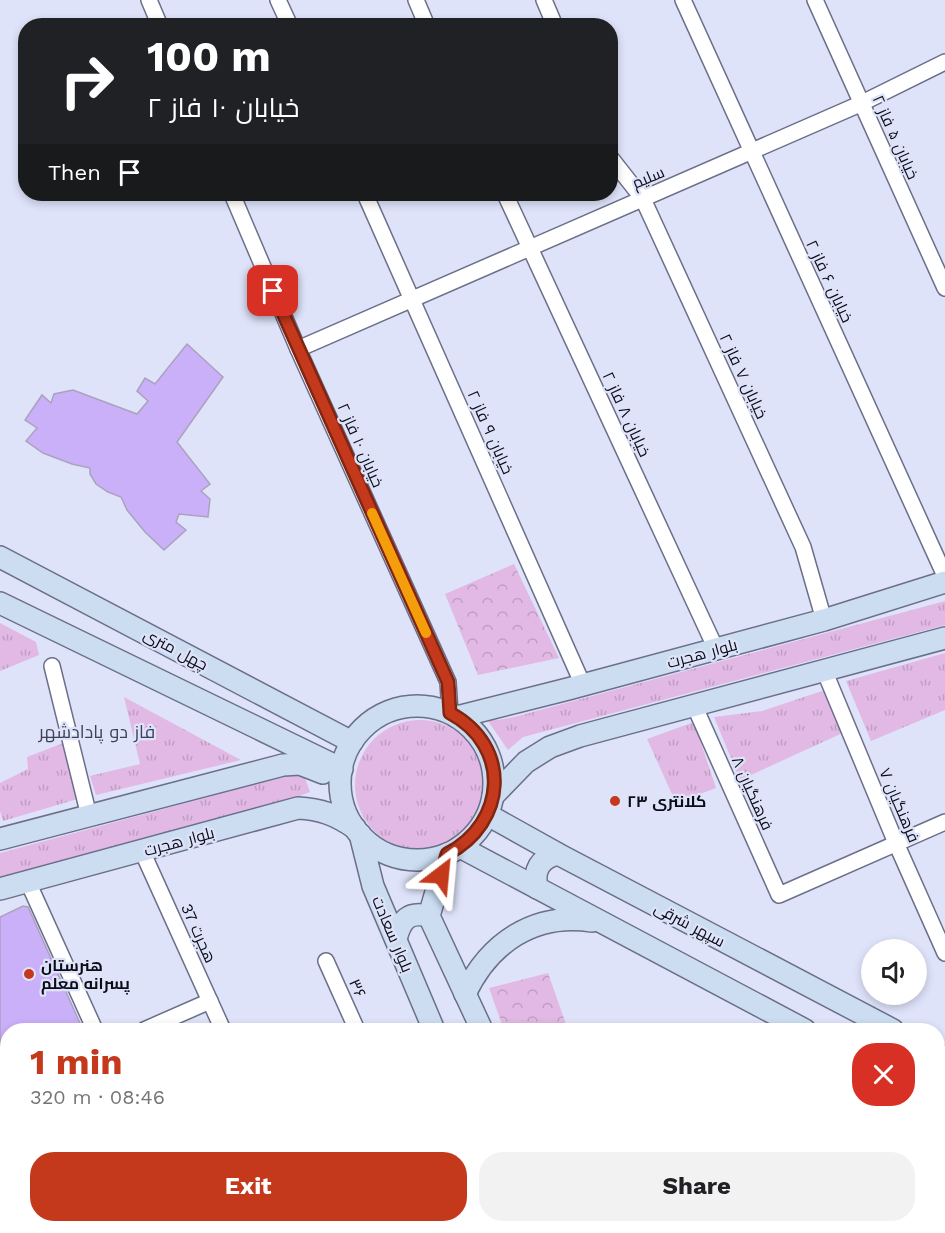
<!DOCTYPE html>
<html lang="en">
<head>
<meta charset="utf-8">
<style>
  body { margin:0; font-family:"Work Sans",Cairo,sans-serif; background:#f2f2f2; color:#202124; height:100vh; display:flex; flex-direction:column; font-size:22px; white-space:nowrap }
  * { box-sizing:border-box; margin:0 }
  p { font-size:20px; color:#757577 }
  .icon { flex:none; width:33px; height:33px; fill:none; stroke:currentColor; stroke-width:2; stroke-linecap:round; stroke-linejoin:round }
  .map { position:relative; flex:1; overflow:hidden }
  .side { position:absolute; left:0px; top:1023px; width:945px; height:210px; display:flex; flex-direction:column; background:#fff; border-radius:24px 24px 0 0; box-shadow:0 3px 9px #0003 }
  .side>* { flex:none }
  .top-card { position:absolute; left:18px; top:18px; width:600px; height:183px; border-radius:24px; box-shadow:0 3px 9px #0003; background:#202124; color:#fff; overflow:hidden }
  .buttons { position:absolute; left:861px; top:939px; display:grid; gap:12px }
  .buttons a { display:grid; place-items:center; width:66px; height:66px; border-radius:50%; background:#fff; box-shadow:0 3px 9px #0003; font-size:30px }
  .pin { position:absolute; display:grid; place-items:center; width:51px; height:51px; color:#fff; margin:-26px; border-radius:12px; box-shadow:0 3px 9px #0006 }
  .me { position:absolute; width:66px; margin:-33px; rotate:29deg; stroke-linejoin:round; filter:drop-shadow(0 0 4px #0008) }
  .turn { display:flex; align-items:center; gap:21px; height:126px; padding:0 30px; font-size:27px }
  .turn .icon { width:78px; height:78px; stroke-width:2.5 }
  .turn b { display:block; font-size:42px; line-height:51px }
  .then { display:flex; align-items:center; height:57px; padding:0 30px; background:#0003; gap:12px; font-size:22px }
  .round { display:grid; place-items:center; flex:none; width:63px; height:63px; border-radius:24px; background:#f2f2f2 }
  .summary { display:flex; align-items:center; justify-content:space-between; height:102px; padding:0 30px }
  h1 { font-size:36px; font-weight:700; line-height:45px; color:#c4391b }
  .button { display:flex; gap:12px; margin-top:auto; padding:12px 30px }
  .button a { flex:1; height:69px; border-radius:24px; background:#c4391b; color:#fff; font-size:24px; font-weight:700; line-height:69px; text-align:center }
  .button a+a { background:#f2f2f2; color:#202124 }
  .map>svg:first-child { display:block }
  .grass { fill:url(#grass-tufts) }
  .park { fill:url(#park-crowns) }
  .building { fill:#caaff9; stroke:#aba2be; stroke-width:1.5 }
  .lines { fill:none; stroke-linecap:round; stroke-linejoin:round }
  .street-casing { stroke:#6b6f89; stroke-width:18 }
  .secondary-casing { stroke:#6b6f89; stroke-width:24 }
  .street { stroke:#fff; stroke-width:15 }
  .secondary { stroke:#ccddf2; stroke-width:21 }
  .route-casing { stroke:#7f2512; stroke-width:15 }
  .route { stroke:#c4391b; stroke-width:10 }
  .slow { stroke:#f59e0b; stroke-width:10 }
  .poi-dot { fill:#c4391b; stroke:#dee3fa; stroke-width:2 }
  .labels { text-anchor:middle; stroke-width:4.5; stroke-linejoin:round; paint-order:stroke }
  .street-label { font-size:16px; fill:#0b0d16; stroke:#dee3fa }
  .poi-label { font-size:16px; font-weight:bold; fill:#0b0d16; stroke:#dee3fa; text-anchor:start }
  .neighbourhood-label { font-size:18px; fill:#3d4158; stroke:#dee3fa }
</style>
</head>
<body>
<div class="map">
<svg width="945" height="1233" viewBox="0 0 945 1233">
  <defs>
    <pattern id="grass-tufts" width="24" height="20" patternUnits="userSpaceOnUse" patternTransform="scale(1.5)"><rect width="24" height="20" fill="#e1b9e4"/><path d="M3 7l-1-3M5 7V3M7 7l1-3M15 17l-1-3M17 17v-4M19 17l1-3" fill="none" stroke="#c09ec3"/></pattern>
    <pattern id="park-crowns" width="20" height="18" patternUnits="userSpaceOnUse" patternTransform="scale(1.5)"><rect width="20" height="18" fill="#e1b9e4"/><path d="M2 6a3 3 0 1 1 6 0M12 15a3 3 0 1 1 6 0" fill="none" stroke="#c09ec3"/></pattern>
  </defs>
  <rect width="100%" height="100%" fill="#dee3fa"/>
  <g class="grass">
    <polygon points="945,601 945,625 523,737 508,750 486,718 498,720 514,717"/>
    <polygon points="0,623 36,642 39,655 0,671"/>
    <polygon points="945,653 945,710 871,741 846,681"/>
    <polygon points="831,688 849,730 740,780 714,717 762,711"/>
    <polygon points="124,697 241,760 96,795 90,776 140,764"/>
    <circle cx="420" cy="785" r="65"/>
    <polygon points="694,722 716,788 676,803 647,739"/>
    <polygon points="66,742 81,798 3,821 0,811 0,783 28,769 27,757"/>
    <polygon points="298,773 305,778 310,792 286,801 0,878 0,853"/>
  </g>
  <g class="park">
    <polygon points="514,564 559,658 478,675 445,594"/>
    <polygon points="548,973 567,1027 561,1030 504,1030 489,988"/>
  </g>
  <g class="building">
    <polygon points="187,344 223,377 177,442 210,484 201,491 210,499 208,517 179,514 176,522 186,530 164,550 145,532 127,510 121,497 108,492 96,484 90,474 90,468 72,464 43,453 26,441 37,428 25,420 42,395 51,403 54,394 73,390 137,414 148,401 137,391 145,378 155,384"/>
    <polygon points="23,906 28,907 83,1030 8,1030 8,1074 6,1075 0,1073 0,917"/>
    <polygon points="282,1226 300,1226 304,1233 263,1233"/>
  </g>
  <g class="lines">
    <g class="street-casing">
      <g id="street">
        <polyline points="149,0 160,26"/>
        <polyline points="278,0 290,26"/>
        <polyline points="416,0 427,26"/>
        <polyline points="544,0 555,26"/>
        <polyline points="683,0 945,576"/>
        <polyline points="815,0 945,288"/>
        <polyline points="610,157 643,199 803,547 824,620"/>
        <polyline points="232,194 298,349 448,682 450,713"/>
        <polyline points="365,194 583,685"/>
        <polyline points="505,194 716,649"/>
        <polyline points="298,349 860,104 945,62"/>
        <polyline points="52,666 89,816"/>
        <polyline points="824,670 896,843 945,953"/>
        <polyline points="694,705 779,895 945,822"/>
        <polyline points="142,851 223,1030"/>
        <polyline points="28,882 95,1030"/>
        <polyline points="326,961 357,1030"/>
        <polyline points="144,1030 210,1001"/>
        <polyline points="0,1089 8,1106"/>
        <polyline points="61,1226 65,1233"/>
        <polyline points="183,1226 187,1233"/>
        <polyline points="312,1226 315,1233"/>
        <polyline points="446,1226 449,1233"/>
        <polyline points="223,1233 240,1226"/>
      </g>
    </g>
    <g class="secondary-casing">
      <g id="secondary">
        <polyline points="0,557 352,742"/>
        <polyline points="0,603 342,769"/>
        <circle cx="417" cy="783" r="77"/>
        <polyline points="457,717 568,689 824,620 945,582"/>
        <polyline points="493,796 526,762 550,747 580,736 945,638"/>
        <polyline points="488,815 558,854 893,1030"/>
        <polyline points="360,834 373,886 434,1030"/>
        <polyline points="0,839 283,765 300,764 323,773"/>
        <polyline points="460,847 805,1030"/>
        <polyline points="447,854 429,916 482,1030"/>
        <path d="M537 888C533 870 540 858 558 854"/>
        <path d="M0 889 298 808C321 809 336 815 355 828"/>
        <path d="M396 939C401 920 408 911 429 916"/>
        <path d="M465 994C489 943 534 912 592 921"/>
        <polyline points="938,1054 945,1058"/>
        <polyline points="938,1100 945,1104"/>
        <polyline points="521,1226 525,1233"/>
        <polyline points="569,1226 572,1233"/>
      </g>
    </g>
    <use href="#street" class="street"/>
    <use href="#secondary" class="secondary"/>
  </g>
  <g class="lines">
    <g class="route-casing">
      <path id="route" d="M273 291 448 682 450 713C512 746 507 823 447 854L441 875"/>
    </g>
    <use href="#route" class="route"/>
    <polyline class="slow" points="372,513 426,633"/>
  </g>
  <g class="poi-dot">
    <circle cx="615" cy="801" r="6"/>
    <circle cx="29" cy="974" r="6"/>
  </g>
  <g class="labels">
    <g class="street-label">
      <text transform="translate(896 137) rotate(66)" y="6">خیابان ۵ فاز ۲</text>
      <text transform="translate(648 177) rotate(-23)" y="6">سلیم</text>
      <text transform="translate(830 281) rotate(65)" y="6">خیابان ۶ فاز ۲</text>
      <text transform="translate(744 376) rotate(65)" y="6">خیابان ۷ فاز ۲</text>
      <text transform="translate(627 414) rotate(65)" y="6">خیابان ۸ فاز ۲</text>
      <text transform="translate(491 432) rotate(66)" y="6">خیابان ۹ فاز ۲</text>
      <text transform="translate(361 445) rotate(66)" y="6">خیابان ۱۰ فاز ۲</text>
      <text transform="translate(176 649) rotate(28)" y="6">چهل متری</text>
      <text transform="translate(702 653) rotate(-15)" y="6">بلوار هجرت</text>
      <text transform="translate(753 793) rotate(66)" y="6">فرهنگیان ۸</text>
      <text transform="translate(900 805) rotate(67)" y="6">فرهنگیان ۷</text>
      <text transform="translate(179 841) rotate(-15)" y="6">بلوار هجرت</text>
      <text transform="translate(690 924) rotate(28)" y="6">سپهر شرقی</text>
      <text transform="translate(199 933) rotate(66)" y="6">هجرت 37</text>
      <text transform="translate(393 934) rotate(67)" y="6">بلوار سعادت</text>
      <text transform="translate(358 988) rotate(66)" y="6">۳۶</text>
    </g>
    <g class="poi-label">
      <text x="627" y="807">کلانتری ۲۳</text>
      <text x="41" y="971">هنرستان<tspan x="41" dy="18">پسرانه معلم</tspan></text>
    </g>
    <g class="neighbourhood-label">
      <text x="97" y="738">فاز دو پادادشهر</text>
    </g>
  </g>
</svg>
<div class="buttons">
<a><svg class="icon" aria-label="sound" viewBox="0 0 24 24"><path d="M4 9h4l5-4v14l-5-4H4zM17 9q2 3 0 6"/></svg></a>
</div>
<div class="pin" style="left:273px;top:291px;background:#d93025"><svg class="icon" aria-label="arrive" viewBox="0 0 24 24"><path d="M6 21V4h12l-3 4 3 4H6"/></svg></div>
<svg class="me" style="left:441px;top:875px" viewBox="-20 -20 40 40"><path d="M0-17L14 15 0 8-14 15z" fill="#c4391b" stroke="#fff" stroke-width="4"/></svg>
<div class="top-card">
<div class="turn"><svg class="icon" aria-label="right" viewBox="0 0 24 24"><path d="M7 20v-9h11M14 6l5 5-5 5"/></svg><div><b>100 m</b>خیابان ۱۰ فاز ۲</div></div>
<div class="then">Then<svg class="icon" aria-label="arrive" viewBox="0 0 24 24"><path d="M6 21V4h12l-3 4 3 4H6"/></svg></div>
</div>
<section class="side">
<div class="summary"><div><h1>1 min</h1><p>320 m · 08:46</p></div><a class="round" style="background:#d93025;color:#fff"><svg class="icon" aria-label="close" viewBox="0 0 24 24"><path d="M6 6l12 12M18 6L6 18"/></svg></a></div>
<div class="button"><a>Exit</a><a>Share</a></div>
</section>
</div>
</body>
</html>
